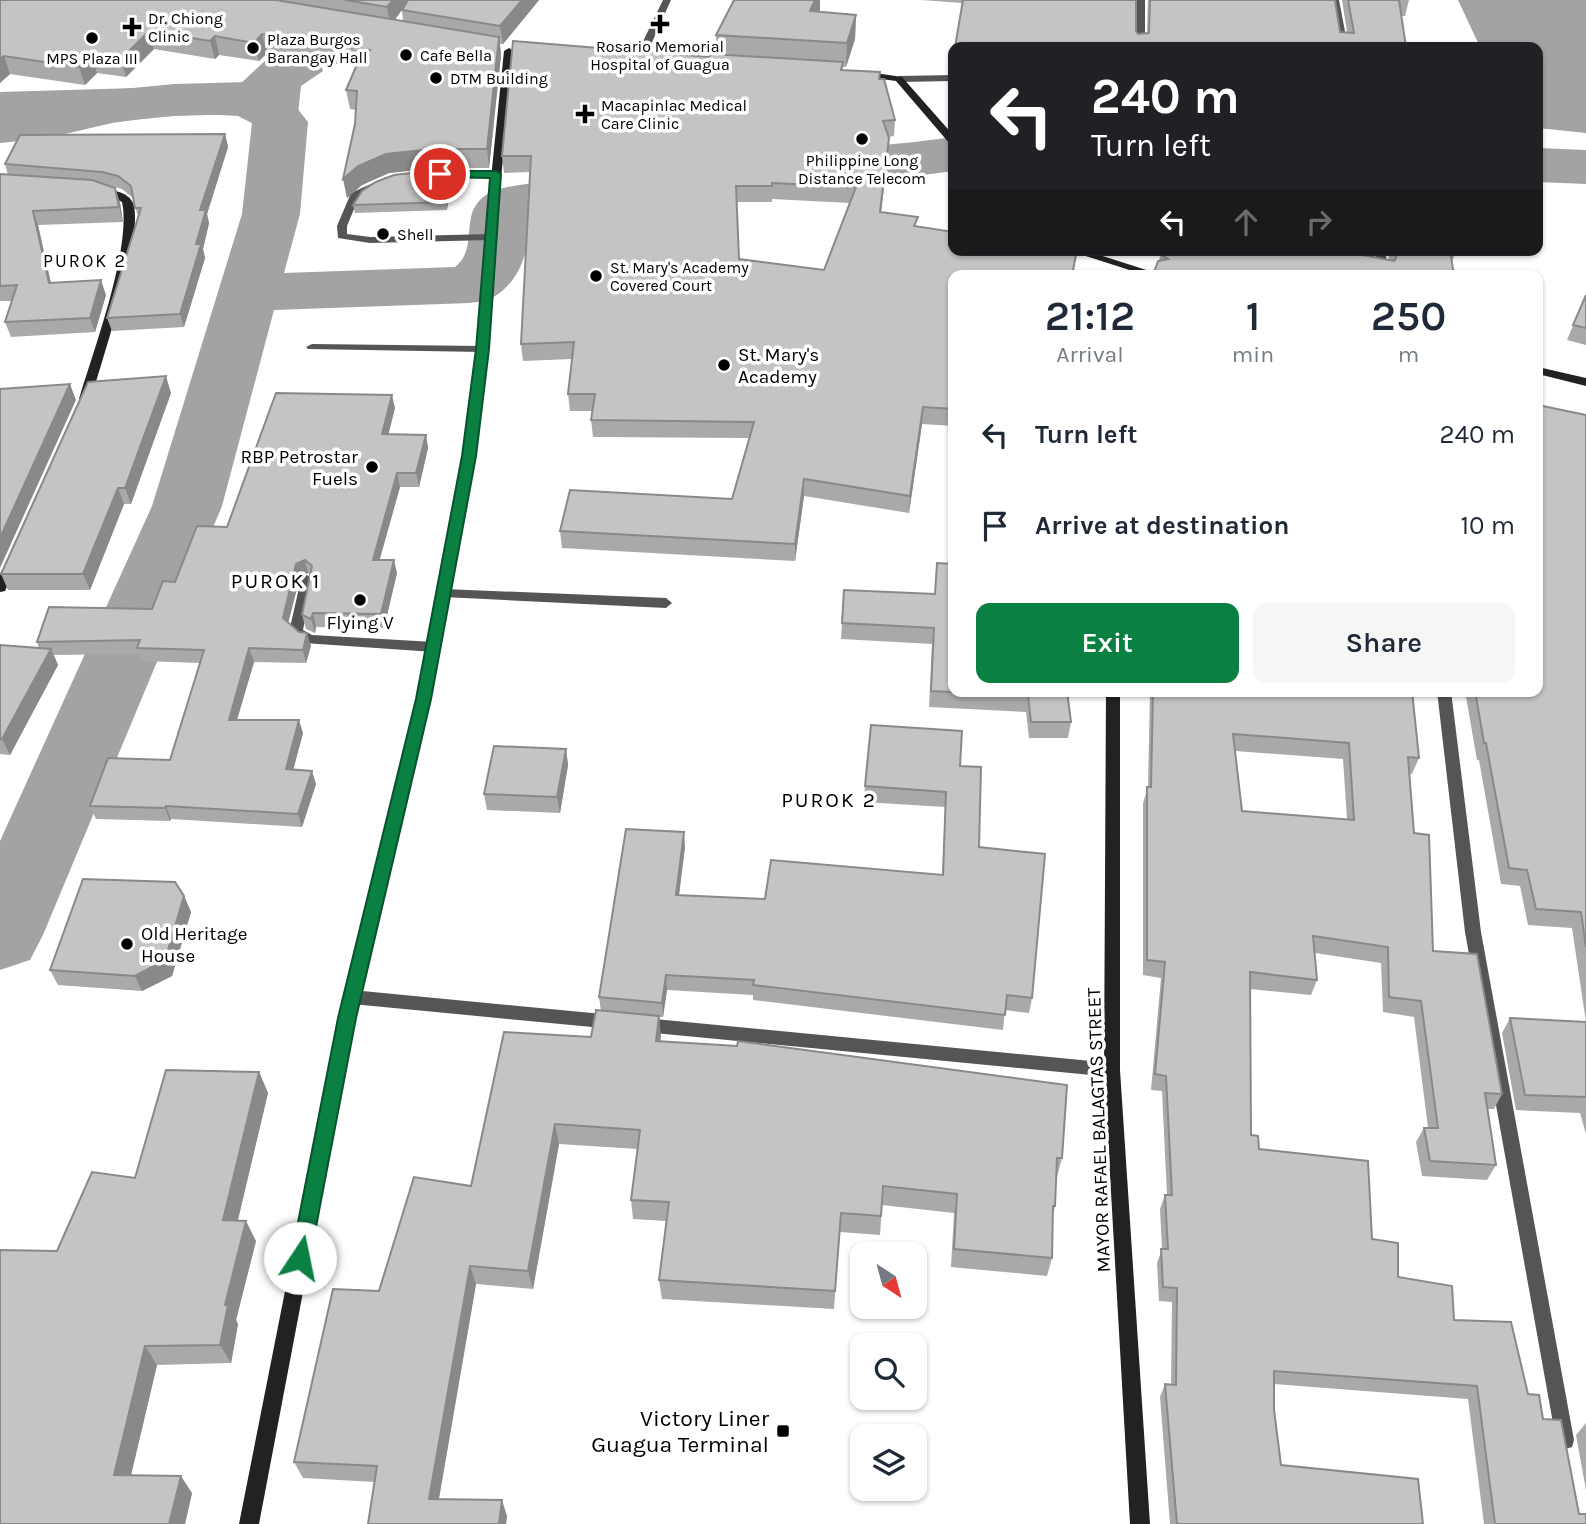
<!DOCTYPE html>
<html lang="en">
<head>
<meta charset="utf-8">
<style>
  body { margin:0; font-family:Karla,sans-serif; background:#f6f6f7; color:#1f2937; height:100vh; display:flex; flex-direction:column; font-size:26px; white-space:nowrap }
  * { box-sizing:border-box; margin:0 }
  p { font-size:23px; color:#747a83 }
  .icon { flex:none; width:38px; height:38px; fill:none; stroke:currentColor; stroke-width:2; stroke-linecap:round; stroke-linejoin:round }
  .map { position:relative; flex:1; overflow:hidden }
  .side { position:absolute; left:948px; top:270px; width:595px; height:427px; display:flex; flex-direction:column; background:#fff; border-radius:14px; box-shadow:0 2px 5px #0004 }
  .side>* { flex:none }
  .top-card { position:absolute; left:948px; top:42px; width:595px; height:214px; border-radius:14px; box-shadow:0 2px 5px #0004; background:#202124; color:#fff; overflow:hidden }
  .needle { width:46px; rotate:144deg }
  .buttons { position:absolute; left:850px; top:1242px; display:grid; gap:14px }
  .buttons a { display:grid; place-items:center; width:77px; height:77px; border-radius:14px; background:#fff; box-shadow:0 2px 5px #0004; font-size:35px }
  .pin { position:absolute; display:grid; place-items:center; width:60px; height:60px; color:#fff; margin:-30px; border:4px solid #fff; border-radius:50%; box-shadow:0 2px 7px #0007 }
  .me { position:absolute; width:77px; margin:-38px; rotate:11deg; stroke-linejoin:round; filter:drop-shadow(0 0 5px #0008) }
  .turn { display:flex; align-items:center; gap:24px; height:147px; padding:0 28px; font-size:32px }
  .turn .icon { width:91px; height:91px; stroke-width:2.5 }
  .turn b { display:block; font-size:49px; line-height:60px }
  .lanes { display:flex; align-items:center; height:66px; padding:0 28px; background:#0003; justify-content:center; gap:35px; direction:ltr }
  .lanes .off { opacity:.35 }
  .eta { display:flex; justify-content:space-evenly; align-items:center; height:119px; text-align:center }
  .eta b { font-size:42px; font-weight:600; line-height:49px }
  .action { display:flex; gap:14px; margin-top:auto; padding:14px 28px }
  .action a { flex:1; height:80px; border-radius:14px; background:#0b8043; color:#fff; font-size:28px; font-weight:600; line-height:80px; text-align:center }
  .action a+a { background:#f6f6f7; color:#1f2937 }
  ul { padding:0; list-style:none }
  li { display:flex; align-items:center; gap:21px; height:91px; padding:0 28px }
  li div { flex:1 }
  li b { display:block; font-size:26px }
  li em { font-style:normal }
  .map>svg:first-child { display:block }
  .water { fill:#a3a3a3 }
  .lines { fill:none; stroke-linecap:round; stroke-linejoin:round }
  .river { fill:#a3a3a3; fill-rule:evenodd }
  .lane { fill:#555; fill-rule:evenodd }
  .street { fill:#555; fill-rule:evenodd }
  .secondary { fill:#222; fill-rule:evenodd }
  .wall { fill:#a9a9a9; fill-rule:evenodd }
  .shaded-wall { fill:#898989 }
  .building { fill:#c4c4c4; stroke:#898989; stroke-width:2; fill-rule:evenodd }
  .route { fill:#0b8043; stroke:#07532c; stroke-width:2 }
  .poi-dot { fill:#000; stroke:#fff; stroke-width:2.5 }
  .labels { text-anchor:middle; stroke-width:7; stroke-linejoin:round; paint-order:stroke }
  .far-poi-label { font-size:16px; fill:#000; stroke:#fff; text-anchor:start }
  .far-neighbourhood-label { font-size:18px; letter-spacing:2px; fill:#000; stroke:#fff }
  .poi-label { font-size:19px; fill:#000; stroke:#fff; text-anchor:start }
  .street-label { font-size:19px; fill:#000; stroke:#fff }
  .neighbourhood-label { font-size:21px; letter-spacing:2px; fill:#000; stroke:#fff }
  .near-poi-label { font-size:23px; fill:#000; stroke:#fff; text-anchor:end }
</style>
</head>
<body>
<div class="map">
<svg width="1586" height="1524" viewBox="0 0 1586 1524">
  <rect width="100%" height="100%" fill="#fff"/>
  <g class="water">
    <polygon points="1458,0 1586,0 1586,133 1538,128 1538,47 1480,47"/>
    <polygon points="296,32 306,57 320,62 323,71 301,86 298,114 289,142 238,116 184,113 112,123 48,138 0,143 0,92 239,85"/>
  </g>
  <g class="lines">
    <g class="river">
      <path d="M249 82 285 93 308 122 300 214 284 273 455 267C478 249 461 219 480 200 499 180 546 187 572 175 591 167 609 154 631 153 638 153 646 156 652 158L660 170 652 182 632 187 611 200 530 220C530 248 520 283 492 298 486 301 477 302 470 303L274 310 222 506 43 935 30 960 0 970V841L152 506 242 214 252 123 242 114 174 116 0 133V101L174 84Z"/>
      <path d="M954 137V171C889 180 822 186 758 170L750 158 758 146C786 139 811 145 839 146 878 147 916 142 954 137Z"/>
      <polygon points="1538,148 1586,150 1586,184 1538,182"/>
    </g>
    <g class="lane">
      <polygon points="663,0 671,0 644,60 636,62 634,60"/>
      <polygon points="496,171 501,174 500,176 434,177 429,174 434,171"/>
      <polygon points="386,177 390,178 390,182 359,197 347,226 347,234 370,237 490,234 495,237 490,240 370,243 338,238 337,226 351,193"/>
      <polygon points="312,344 482,346 488,349 482,352 308,349 306,347"/>
      <polygon points="307,575 313,579 303,630 312,635 434,642 441,647 434,652 304,643 289,632 301,579"/>
      <polygon points="444,589 666,598 672,603 666,608 444,597 438,593"/>
      <polygon points="352,990 613,1015 619,1017 621,1022 619,1027 613,1029 352,1004 347,1002 344,997 347,992"/>
      <polygon points="644,1018 1112,1063 1118,1065 1120,1070 1118,1075 1112,1077 644,1032 638,1030 636,1025 638,1020"/>
    </g>
    <g class="street">
      <polygon points="1137,0 1145,0 1145,47 1136,47"/>
      <polygon points="1331,0 1339,0 1348,47 1339,47"/>
      <polygon points="954,75 954,81 899,82 894,79 899,76"/>
      <polygon points="1375,250 1385,250 1389,275 1379,275"/>
      <polygon points="1437,691 1451,691 1481,932 1574,1440 1572,1447 1565,1449 1558,1447 1556,1440 1465,932"/>
    </g>
    <g class="secondary">
      <polygon points="509,48 514,51 495,237 488,349 475,456 430,699 355,1018 259,1524 239,1524 339,1018 416,699 463,456 476,349 485,237 504,51"/>
      <polygon points="862,71 902,77 954,136 954,145 950,144 896,81 859,76 857,74"/>
      <path d="M99 188C110 190 128 191 133 203 145 232 101 363 91 399L85 403 79 399C93 352 132 247 122 202L112 197 95 193 94 191Z"/>
      <polygon points="1067,250 1084,250 1162,275 1145,275"/>
      <polygon points="1538,367 1586,378 1586,386 1538,374"/>
      <polygon points="11,560 17,564 5,591 0,592 0,574 7,561"/>
      <polygon points="1106,691 1120,691 1120,1070 1150,1524 1130,1524 1104,1070"/>
    </g>
  </g>
  <g class="wall">
    <path d="M0 0H539L503 44H500L501 55 489 168H435L389 173 362 185 347 198 356 110 350 109 346 90 356 67 267 53 259 61 219 55 215 59 154 49 126 77 97 73 85 85 10 74 0 83ZM402 10 403 21 395 20Z"/>
    <path d="M734 0H820L819 12 856 15 855 39 846 67H843V70L880 72V79L895 120 894 136 888 137V154L881 212 917 227 954 250H1077L1073 275H954V426L922 424 909 513 804 496 795 561 562 548 560 531 732 499 749 438 593 437 591 420 593 411H570L568 394 572 359 523 361 521 344 530 172 504 173 502 156 716 54V35ZM772 199 850 203 824 270 739 259 737 202H772Z"/>
    <polygon points="921,0 1136,0 1136,31 1138,34 1147,33 1148,0 1335,0 1340,32 1347,32 1342,0 1409,0 1405,16 1401,16 1406,47 955,47 962,3"/>
    <polygon points="954,54 954,97 954,73 952,72"/>
    <polygon points="225,134 228,147 207,214 209,223 203,249 205,258 184,327 112,331 107,318 138,217 133,198 122,189 107,185 115,188 120,203 123,222 38,225 51,283 106,295 95,332 11,337 5,322 12,301 0,301 0,174 8,175 5,164"/>
    <polygon points="451,178 447,210 355,213 353,205"/>
    <polygon points="1139,250 1337,250 1389,260 1388,250 1456,250 1452,262 1159,261 1160,256"/>
    <polygon points="1586,295 1586,345 1567,340"/>
    <polygon points="171,393 131,504 124,504 90,590 8,590 1,574"/>
    <polygon points="395,408 388,434 426,435 428,448 419,487 400,487 379,560 397,573 384,628 316,627 315,633 306,629 302,615 310,575 308,573 300,577 288,623 311,646 306,663 254,662 237,720 303,733 293,770 316,784 302,827 171,819 170,821 96,819 90,806 170,760 200,663 142,661 139,654 54,655 58,665 10,755 0,754 0,645 39,648 37,642 152,609 175,582 227,527"/>
    <polygon points="1586,415 1586,1134 1580,1113 1516,1110 1502,1033 1510,1018 1586,1022 1572,928 1528,925 1520,886 1501,884 1479,760 1477,760 1465,691 1538,691"/>
    <polygon points="935,594 1067,691 1071,722 1068,738 1029,738 1026,712 929,707 932,644 841,639 842,623"/>
    <path d="M1150 691H1412L1419 758 1412 774H1409L1414 833 1433 951 1502 1094 1494 1109H1487L1496 1165 1487 1180 1422 1176 1416 1142 1424 1128H1428L1414 1017 1383 1012 1381 963 1315 953 1317 980 1311 995 1250 989 1251 1135 1259 1149 1372 1239 1398 1277 1454 1320 1528 1394 1543 1419 1579 1514 1586 1524H1484L1468 1399 1274 1384V1410L1281 1465 1423 1524H1170L1160 1397 1165 1384 1171 1385 1172 1302 1159 1301 1157 1263 1162 1249 1160 1209 1165 1195H1167L1162 1091 1151 1090 1161 978 1143 975V803L1148 787ZM1235 751 1343 759 1347 819 1242 811Z"/>
    <polygon points="566,749 568,765 560,813 487,810 484,794"/>
    <polygon points="960,766 979,847 1032,998 1029,1013 1005,1010 1003,1030 753,1000 753,995 667,990 663,1017 659,1017 660,1041 1062,1158 1057,1177 1056,1177 1055,1206 1052,1219 1052,1258 1047,1276 951,1267 954,1213 882,1205 880,1235 840,1232 834,1309 662,1299 659,1280 666,1221 633,1219 631,1200 638,1149 559,1144 533,1289 476,1284 439,1499 507,1516 506,1524 368,1524 375,1482 303,1478 294,1462 379,1291 471,1186 591,1037 601,1011 599,997 685,847 679,895 765,899 942,875 945,807 864,802 865,786"/>
    <polygon points="184,896 191,912 172,976 142,991 58,985 50,970"/>
    <polygon points="259,1072 268,1093 238,1220 256,1241 236,1320 238,1324 231,1363 157,1365 131,1475 192,1493 185,1524 0,1524 57,1251 135,1178"/>
    <polygon points="1586,1423 1586,1490 1576,1435"/>
  </g>
  <g class="shaded-wall">
    <polygon points="393,0 409,0 390,26 387,7"/>
    <polygon points="522,0 539,0 503,44 500,26"/>
    <polygon points="814,0 820,0 820,10 810,35 810,11"/>
    <polygon points="856,15 855,39 846,67 847,43"/>
    <polygon points="149,31 154,49 126,77 121,59"/>
    <polygon points="262,34 267,53 259,61 254,43"/>
    <polygon points="215,36 219,55 215,59 210,41"/>
    <polygon points="499,37 501,55 489,168 487,149"/>
    <polygon points="91,55 97,73 85,85 79,67"/>
    <polygon points="4,56 10,74 0,83 0,59"/>
    <polygon points="225,134 228,147 207,214 209,223 203,249 205,258 184,327 180,314 196,244 200,210"/>
    <polygon points="889,138 888,154 879,228 880,212"/>
    <polygon points="432,149 435,168 389,173 362,185 347,198 343,179 358,166 386,154"/>
    <polygon points="450,170 451,178 447,210 446,202"/>
    <polygon points="115,188 120,203 123,222 119,207"/>
    <polygon points="33,211 38,225 54,298 49,283"/>
    <polygon points="101,280 106,295 95,332 90,318"/>
    <polygon points="166,376 171,393 131,504 125,488"/>
    <polygon points="70,384 76,400 0,568 0,538"/>
    <polygon points="392,395 395,408 385,448 382,434"/>
    <polygon points="923,407 922,424 909,513 910,496"/>
    <polygon points="426,435 428,448 419,487 416,473"/>
    <polygon points="397,473 400,487 376,573 373,560"/>
    <polygon points="804,479 804,496 795,561 795,544"/>
    <polygon points="118,488 124,504 90,590 83,574"/>
    <polygon points="305,560 308,573 300,577 286,631 283,618 296,564"/>
    <polygon points="394,560 397,573 384,628 381,614"/>
    <polygon points="313,613 316,627 315,633 311,619"/>
    <polygon points="307,633 311,646 306,663 303,650"/>
    <polygon points="249,648 254,662 233,733 229,720"/>
    <polygon points="51,649 58,665 10,755 2,739"/>
    <polygon points="299,720 303,733 290,782 286,769"/>
    <polygon points="566,749 568,765 560,813 557,797"/>
    <polygon points="312,771 316,784 302,827 298,814"/>
    <polygon points="166,806 171,819 170,821 165,808"/>
    <polygon points="684,832 685,847 677,910 676,895"/>
    <polygon points="184,896 191,912 172,976 142,991 135,976"/>
    <polygon points="666,975 667,990 663,1017 662,1003"/>
    <polygon points="659,1016 661,1036 658,1061 656,1041"/>
    <polygon points="259,1072 268,1093 233,1240 223,1220"/>
    <polygon points="555,1124 559,1144 533,1289 528,1271"/>
    <polygon points="246,1221 256,1241 236,1320 238,1324 231,1363 220,1345 225,1305"/>
    <polygon points="470,1266 476,1284 436,1515 429,1499"/>
    <polygon points="145,1346 157,1365 127,1492 114,1475"/>
    <polygon points="181,1476 192,1493 185,1524 169,1524"/>
    <polygon points="502,1500 507,1516 506,1524 499,1524"/>
  </g>
  <g class="building">
    <polygon points="0,0 276,0 499,37 487,149 432,149 386,154 358,166 343,179 355,124 357,91 346,90 358,62 370,50 262,34 254,43 215,36 210,41 149,31 121,59 91,55 79,67 4,56 0,59"/>
    <polygon points="345,0 393,0 387,7"/>
    <polygon points="408,0 522,0 500,26 402,10"/>
    <polygon points="734,0 815,0 810,11 856,15 847,43 716,35"/>
    <polygon points="963,0 1136,0 1136,31 1138,34 1149,33 1150,0 1335,0 1340,32 1354,33 1348,0 1399,0 1406,47 955,47"/>
    <path d="M513 41 709 57 711 54 843 62 841 70 880 72 879 79H884L895 120 883 121 889 138 880 212 918 217 914 226 954 232V250H1077L1072 275H954V409L923 407 910 496 804 479 795 544 560 531 570 490 732 499 754 422 591 420 595 394H568L574 342 521 344 531 156H502ZM772 183 856 187 824 270 739 259 736 186H772Z"/>
    <polygon points="225,134 200,210 206,210 196,244 201,244 180,314 107,318 141,208 135,208 131,186 118,176 102,172 5,164 20,135"/>
    <polygon points="437,170 450,170 446,202 353,205 362,191 376,182 394,175"/>
    <polygon points="0,174 92,180 115,188 119,207 33,211 49,283 101,280 90,318 5,322 17,285 0,286"/>
    <polygon points="1162,250 1337,250 1394,261 1396,258 1395,250 1450,250 1454,275 1153,275 1158,261 1168,259 1160,254"/>
    <polygon points="1586,295 1586,328 1573,325"/>
    <polygon points="166,376 125,488 118,488 83,574 1,574 88,382"/>
    <polygon points="70,384 0,538 0,389"/>
    <polygon points="276,393 392,395 382,434 426,435 416,473 397,473 373,560 394,560 381,614 313,613 311,619 302,615 312,566 305,560 296,564 283,618 299,632 307,633 303,650 249,648 229,720 299,720 286,769 312,771 298,814 166,806 165,808 90,806 108,758 170,760 204,650 137,648 140,640 37,642 49,607 152,609 163,581 175,582 197,526 227,527"/>
    <polygon points="1538,405 1586,415 1586,947 1581,912 1536,909 1527,870 1509,868 1486,743 1484,743 1475,691 1538,691"/>
    <polygon points="937,563 954,564 954,691 1067,691 1071,722 1031,722 1028,696 931,691 934,628 842,623 844,590 935,594"/>
    <polygon points="0,645 51,649 2,739 0,739"/>
    <path d="M1153 691H1412L1419 758 1408 757 1414 833 1429 835 1433 951 1477 954 1502 1094 1485 1093 1496 1165 1430 1161 1424 1128H1438L1421 1001 1389 997 1388 947 1313 936 1317 980 1250 972 1251 1135 1258 1136 1259 1149 1368 1161 1372 1239 1398 1243V1277L1452 1286 1454 1320 1511 1322 1528 1394 1539 1395 1543 1419 1561 1420 1579 1514H1586V1524H1495L1477 1386 1274 1371V1410L1281 1465 1418 1479 1423 1524H1177L1165 1384 1176 1385 1177 1288 1163 1287 1161 1249H1168L1165 1195H1172L1166 1076 1155 1074 1165 962 1147 960V787H1151ZM1233 734 1349 743 1354 820 1242 811Z"/>
    <polygon points="871,725 962,731 960,766 981,767 979,847 1045,854 1032,998 1007,995 1005,1015 753,985 754,980 666,975 662,1003 599,997 626,829 684,832 676,895 765,899 771,860 943,875 946,792 865,786"/>
    <polygon points="494,746 566,749 557,797 484,794"/>
    <polygon points="83,879 175,882 184,896 165,960 135,976 50,970"/>
    <polygon points="596,1010 659,1016 656,1041 737,1046 738,1041 1067,1085 1062,1158 1057,1158 1055,1206 1053,1206 1052,1258 954,1249 957,1194 883,1186 881,1216 841,1213 835,1291 659,1280 669,1202 631,1200 640,1130 555,1124 528,1271 470,1266 429,1499 502,1500 499,1524 368,1524 377,1466 294,1462 333,1289 379,1291 414,1177 471,1186 504,1032 591,1037"/>
    <polygon points="1510,1018 1586,1022 1586,1097 1525,1095"/>
    <polygon points="166,1070 259,1072 223,1220 246,1221 225,1305 228,1305 220,1345 145,1346 114,1475 181,1476 169,1524 0,1524 0,1250 57,1251 92,1172 135,1178"/>
  </g>
  <polygon class="route" points="440,171 496,171 501,174 489,349 476,456 431,699 356,1018 310,1258 307,1264 300,1267 294,1264 291,1258 338,1018 416,699 462,456 476,349 490,178 436,177 436,172"/>
  <g class="poi-dot">
    <path d="M656.5 13.5h7v7h7v7h-7v7h-7v-7h-7v-7h7z"/>
    <path d="M128.5 16.5h7v7h7v7h-7v7h-7v-7h-7v-7h7z"/>
    <circle cx="92" cy="38" r="7"/>
    <circle cx="253" cy="48" r="7"/>
    <circle cx="406" cy="55" r="7"/>
    <circle cx="436" cy="78" r="7"/>
    <path d="M581.5 103.5h7v7h7v7h-7v7h-7v-7h-7v-7h7z"/>
    <circle cx="862" cy="139" r="7"/>
    <circle cx="383" cy="234" r="7"/>
    <circle cx="596" cy="276" r="7"/>
    <circle cx="724" cy="365" r="7"/>
    <circle cx="372" cy="467" r="7"/>
    <circle cx="360" cy="600" r="7"/>
    <circle cx="127" cy="944" r="7"/>
    <rect x="776" y="1424" width="14" height="14" rx="3.5"/>
  </g>
  <g class="labels">
    <g class="far-poi-label">
      <text x="148" y="24">Dr. Chiong<tspan x="148" dy="18">Clinic</tspan></text>
      <text x="267" y="45">Plaza Burgos<tspan x="267" dy="18">Barangay Hall</tspan></text>
      <text x="660" y="52" text-anchor="middle">Rosario Memorial<tspan x="660" dy="18">Hospital of Guagua</tspan></text>
      <text x="420" y="61">Cafe Bella</text>
      <text x="92" y="64" text-anchor="middle">MPS Plaza III</text>
      <text x="450" y="84">DTM Building</text>
      <text x="601" y="111">Macapinlac Medical<tspan x="601" dy="18">Care Clinic</tspan></text>
      <text x="862" y="166" text-anchor="middle">Philippine Long<tspan x="862" dy="18">Distance Telecom</tspan></text>
      <text x="397" y="240">Shell</text>
      <text x="610" y="273">St. Mary's Academy<tspan x="610" dy="18">Covered Court</tspan></text>
    </g>
    <g class="far-neighbourhood-label">
      <text x="85" y="267">PUROK 2</text>
    </g>
    <g class="poi-label">
      <text x="738" y="361">St. Mary's<tspan x="738" dy="22">Academy</tspan></text>
      <text x="358" y="463" text-anchor="end">RBP Petrostar<tspan x="358" dy="22">Fuels</tspan></text>
      <text x="360" y="629" text-anchor="middle">Flying V</text>
      <text x="141" y="940">Old Heritage<tspan x="141" dy="22">House</tspan></text>
    </g>
    <g class="street-label">
      <text transform="translate(1098 1130) rotate(-92)" y="7">MAYOR RAFAEL BALAGTAS STREET</text>
    </g>
    <g class="neighbourhood-label">
      <text x="276" y="588">PUROK 1</text>
      <text x="829" y="807">PUROK 2</text>
    </g>
    <g class="near-poi-label">
      <text x="769" y="1426">Victory Liner<tspan x="769" dy="26">Guagua Terminal</tspan></text>
    </g>
  </g>
</svg>
<div class="buttons">
<a><svg class="needle" viewBox="-14 -14 28 28"><path d="M0-13l5 13h-10z" fill="#e53935"/><path d="M0 13l5-13h-10z" fill="#747a83"/></svg></a>
<a><svg class="icon" aria-label="search" viewBox="0 0 24 24"><circle cx="10" cy="10" r="6"/><path d="M15 15l6 6"/></svg></a>
<a><svg class="icon" aria-label="layers" viewBox="0 0 24 24"><path d="M12 4l9 5-9 5-9-5zM3 14l9 5 9-5"/></svg></a>
</div>
<div class="pin" style="left:440px;top:174px;background:#d93025"><svg class="icon" aria-label="arrive" viewBox="0 0 24 24"><path d="M6 21V4h12l-3 4 3 4H6"/></svg></div>
<svg class="me" style="left:300px;top:1258px" viewBox="-20 -20 40 40"><circle r="19" fill="#fff"/><path d="M0-13L10 11 0 6-10 11z" fill="#0b8043"/></svg>
<div class="top-card">
<div class="turn"><svg class="icon" aria-label="left" viewBox="0 0 24 24"><path d="M17 20v-9H6M10 6l-5 5 5 5"/></svg><div><b>240 m</b>Turn left</div></div>
<div class="lanes"><svg class="icon" aria-label="left" viewBox="0 0 24 24"><path d="M17 20v-9H6M10 6l-5 5 5 5"/></svg><svg class="icon off" aria-label="ahead" viewBox="0 0 24 24"><path d="M12 20V5M6 11l6-6 6 6"/></svg><svg class="icon off" aria-label="right" viewBox="0 0 24 24"><path d="M7 20v-9h11M14 6l5 5-5 5"/></svg></div>
</div>
<section class="side">
<div class="eta">
<div><b>21:12</b><p>Arrival</p></div>
<div><b>1</b><p>min</p></div>
<div><b>250</b><p>m</p></div>
</div>
<ul>
<li><svg class="icon" aria-label="left" viewBox="0 0 24 24"><path d="M17 20v-9H6M10 6l-5 5 5 5"/></svg><div><b>Turn left</b></div><em>240 m</em></li>
<li><svg class="icon" aria-label="arrive" viewBox="0 0 24 24"><path d="M6 21V4h12l-3 4 3 4H6"/></svg><div><b>Arrive at destination</b></div><em>10 m</em></li>
</ul>
<div class="action"><a>Exit</a><a>Share</a></div>
</section>
</div>
</body>
</html>
